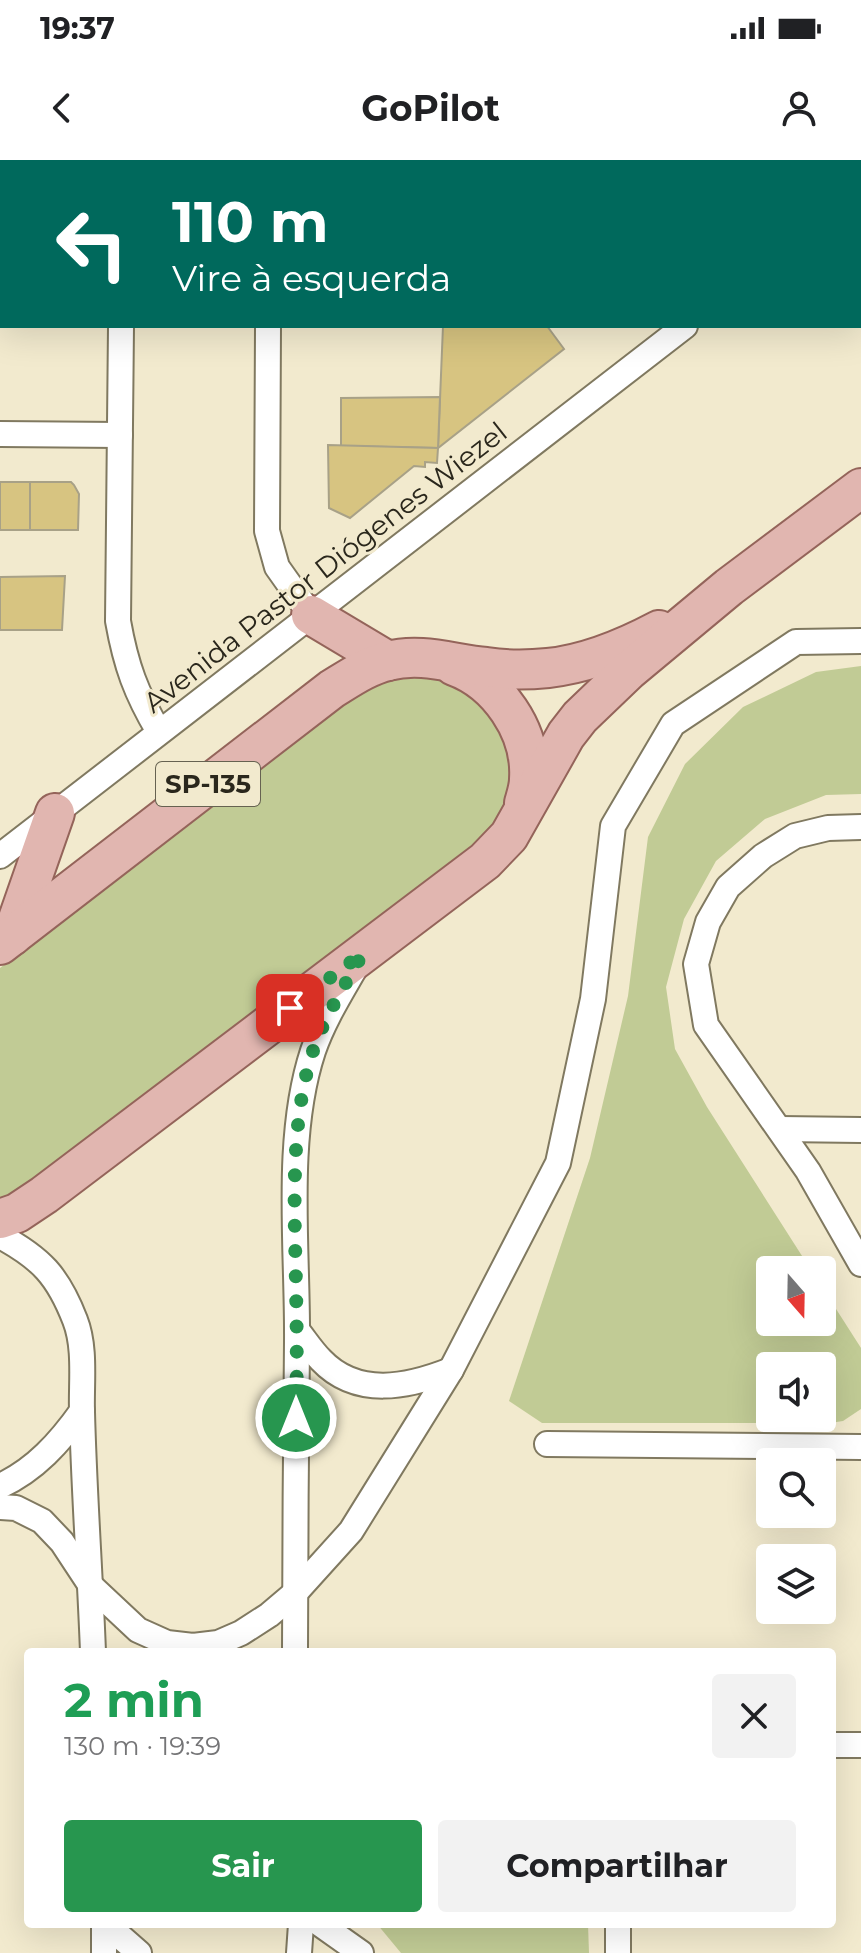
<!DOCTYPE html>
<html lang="pt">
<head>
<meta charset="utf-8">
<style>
  body { margin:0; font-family:Montserrat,sans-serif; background:#f2f2f2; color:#202124; height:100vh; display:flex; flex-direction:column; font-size:30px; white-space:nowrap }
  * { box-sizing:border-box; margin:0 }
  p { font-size:26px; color:#757577 }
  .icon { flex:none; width:44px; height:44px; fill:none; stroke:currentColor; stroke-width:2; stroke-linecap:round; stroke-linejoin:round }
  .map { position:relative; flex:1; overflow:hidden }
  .panel { position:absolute; left:24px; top:1488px; width:812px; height:280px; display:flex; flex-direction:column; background:#fff; border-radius:8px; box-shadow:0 8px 32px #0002 }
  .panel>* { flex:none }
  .banner { position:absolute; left:0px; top:0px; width:862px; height:168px; box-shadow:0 8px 32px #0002; background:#00695c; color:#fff; overflow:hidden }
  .needle { width:52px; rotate:160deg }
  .controls { position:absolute; left:756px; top:1096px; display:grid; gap:16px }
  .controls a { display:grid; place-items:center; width:80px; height:80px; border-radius:8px; background:#fff; box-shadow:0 8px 32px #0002; font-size:40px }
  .pin { position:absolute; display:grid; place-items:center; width:68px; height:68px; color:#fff; margin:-34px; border-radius:16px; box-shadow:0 4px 12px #0006 }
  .me { position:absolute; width:88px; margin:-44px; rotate:0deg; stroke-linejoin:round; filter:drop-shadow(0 0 6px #0008) }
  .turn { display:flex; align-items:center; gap:28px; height:168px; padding:0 40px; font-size:36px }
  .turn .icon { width:104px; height:104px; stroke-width:2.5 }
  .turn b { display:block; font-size:56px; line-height:68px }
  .round { display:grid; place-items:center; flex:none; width:84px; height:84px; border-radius:8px; background:#f2f2f2 }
  .head { display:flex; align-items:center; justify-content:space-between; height:136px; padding:0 40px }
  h1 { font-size:48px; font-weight:700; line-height:60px; color:#1e9e55 }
  .cta { display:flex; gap:16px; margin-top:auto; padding:16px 40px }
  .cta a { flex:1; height:92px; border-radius:8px; background:#27964f; color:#fff; font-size:32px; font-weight:700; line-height:92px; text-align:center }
  .cta a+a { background:#f2f2f2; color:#202124 }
  .status { display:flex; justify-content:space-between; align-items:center; height:56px; padding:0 40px; background:#fff; direction:ltr }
  .status svg { height:22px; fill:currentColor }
  header { display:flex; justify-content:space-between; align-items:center; height:104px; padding:0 40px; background:#fff; font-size:36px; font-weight:700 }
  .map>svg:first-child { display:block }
  .green { fill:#c1cb95; fill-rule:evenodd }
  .building { fill:#d7c481; stroke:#a8a187; stroke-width:2 }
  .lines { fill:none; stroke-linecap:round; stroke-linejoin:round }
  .minor-casing { stroke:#807960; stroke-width:28 }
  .primary-casing { stroke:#94645a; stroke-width:42 }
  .minor { stroke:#fff; stroke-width:24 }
  .primary { stroke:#e1b6b0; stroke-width:38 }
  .route { stroke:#27964f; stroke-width:14; stroke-dasharray:0 25.2 }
  .labels { text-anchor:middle; stroke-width:6; stroke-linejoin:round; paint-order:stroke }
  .shield { fill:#f2eace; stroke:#666251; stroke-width:2 }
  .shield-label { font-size:26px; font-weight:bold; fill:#2a271c }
  .street-label { font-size:28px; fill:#2a271c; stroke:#f2eace }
</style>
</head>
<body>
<div class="status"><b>19:37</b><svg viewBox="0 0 49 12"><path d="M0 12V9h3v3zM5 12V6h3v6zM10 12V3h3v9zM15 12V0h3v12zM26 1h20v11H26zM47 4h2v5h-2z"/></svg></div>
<header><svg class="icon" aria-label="back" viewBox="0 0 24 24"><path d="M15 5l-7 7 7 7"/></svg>GoPilot<svg class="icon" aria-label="person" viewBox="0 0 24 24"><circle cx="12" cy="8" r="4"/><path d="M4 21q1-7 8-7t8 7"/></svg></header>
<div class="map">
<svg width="861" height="1793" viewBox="0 0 861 1793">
  <rect width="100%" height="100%" fill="#f2eace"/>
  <g class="green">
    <path d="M861 506V634L826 635 765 659 716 701 684 759 666 827 675 889 707 947 811 1110H770V1162H822V1127L861 1188V1249L843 1261 830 1263H542L509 1241 590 998 628 836 648 677 685 604 743 547 816 512ZM770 1206H822V1258H770Z"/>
    <polygon points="433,512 485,541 511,595 511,626 500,654 482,678 7,1040 0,1041 0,808 373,520"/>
    <polygon points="377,1764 588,1764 589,1793 401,1793"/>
  </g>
  <g class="building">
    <polygon points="443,166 547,166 564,189 438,288"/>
    <polygon points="440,237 438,288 341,286 341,238"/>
    <polygon points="328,285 438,288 437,303 425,302 425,307 414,306 350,358 329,348"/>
    <rect x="0" y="322" width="30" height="48"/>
    <polygon points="30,322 71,322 74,325 79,334 78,370 30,370"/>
    <polygon points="65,416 62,470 0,470 0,417"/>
  </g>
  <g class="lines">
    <g class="minor-casing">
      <g id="minor">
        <polyline points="122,2 122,0"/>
        <polyline points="270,2 270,0"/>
        <polyline points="585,2 587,0"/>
        <polyline points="860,33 861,32"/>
        <path d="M121 166 118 461C126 506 136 533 159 572"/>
        <polyline points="268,166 267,371 277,407 311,455"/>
        <polyline points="0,274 120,275"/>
        <polyline points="861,667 828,668 795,676 763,696 728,727 708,762 696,804 706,865 808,1011 861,1104"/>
        <polyline points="0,696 685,166"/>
        <polyline points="780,969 861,970"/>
        <path d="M0 1076C41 1098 58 1116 75 1160 86 1188 81 1223 82 1252 84 1332 90 1412 93 1492"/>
        <path d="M297 1170C305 1180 312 1191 321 1200 357 1238 408 1227 451 1210"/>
        <polyline points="547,1284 861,1287"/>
        <path d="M0 1326C35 1310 60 1282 82 1251"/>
        <polyline points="0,1347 16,1348 42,1361 62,1382 91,1426 138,1470 167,1483 193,1486 218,1483 241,1473 269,1455 295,1433 351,1371 451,1210 558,1003 593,839 613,666 673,564 796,482 861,481"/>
        <path d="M295 1492C295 1389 296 1285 297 1182 298 1090 284 979 313 891 323 862 339 836 354 810"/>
        <polyline points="832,1585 861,1585"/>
        <polyline points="106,1764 139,1793"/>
        <polyline points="320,1764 361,1793"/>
        <polyline points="618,1764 618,1793"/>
        <polyline points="104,1793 104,1764"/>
        <polyline points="299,1793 301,1764"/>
      </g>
    </g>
    <g class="primary-casing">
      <g id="primary">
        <polyline points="311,455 388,501"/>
        <path d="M454 506C498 522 532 571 529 619 529 627 526 636 524 643"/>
        <polyline points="12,776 55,653"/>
        <path d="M0 785 332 529C350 518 367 506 388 501 421 492 453 504 486 507 505 510 528 510 548 508 586 504 625 488 659 470"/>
        <polyline points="0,1059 17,1053 44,1035 485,701 509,676 566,575 580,557 628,511 729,427 861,328"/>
      </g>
    </g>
    <use href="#minor" class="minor"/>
    <use href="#primary" class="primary"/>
  </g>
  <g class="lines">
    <path class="route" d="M290 848 363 793C345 825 325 856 313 891 289 963 295 1053 296 1129 297 1172 297 1215 296 1258"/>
  </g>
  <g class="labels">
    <rect class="shield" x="156" y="602" width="104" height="44" rx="6"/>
    <g class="shield-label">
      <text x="208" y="633">SP-135</text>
    </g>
    <g class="street-label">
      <text transform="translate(325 407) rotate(-38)" y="10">Avenida Pastor Diógenes Wiezel</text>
    </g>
  </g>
</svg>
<div class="controls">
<a><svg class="needle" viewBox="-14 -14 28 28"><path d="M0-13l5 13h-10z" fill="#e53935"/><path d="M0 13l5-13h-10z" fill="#757577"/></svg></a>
<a><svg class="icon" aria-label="sound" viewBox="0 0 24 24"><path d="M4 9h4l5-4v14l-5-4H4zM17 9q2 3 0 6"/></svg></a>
<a><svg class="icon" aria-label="search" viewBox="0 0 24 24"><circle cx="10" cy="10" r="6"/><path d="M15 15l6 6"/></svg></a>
<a><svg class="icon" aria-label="layers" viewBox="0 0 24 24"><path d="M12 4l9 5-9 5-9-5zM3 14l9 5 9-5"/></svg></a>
</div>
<div class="pin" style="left:290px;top:848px;background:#d93025"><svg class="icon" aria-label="arrive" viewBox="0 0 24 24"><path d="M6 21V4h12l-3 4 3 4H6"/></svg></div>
<svg class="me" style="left:296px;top:1258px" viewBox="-20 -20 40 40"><circle r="17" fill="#27964f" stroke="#fff" stroke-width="3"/><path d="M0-11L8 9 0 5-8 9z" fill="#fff"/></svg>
<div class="banner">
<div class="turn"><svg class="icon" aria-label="left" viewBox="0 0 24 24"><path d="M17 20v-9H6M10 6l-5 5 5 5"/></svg><div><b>110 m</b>Vire à esquerda</div></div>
</div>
<section class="panel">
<div class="head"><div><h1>2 min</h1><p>130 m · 19:39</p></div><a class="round"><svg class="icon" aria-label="close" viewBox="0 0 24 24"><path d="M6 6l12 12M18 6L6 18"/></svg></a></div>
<div class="cta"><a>Sair</a><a>Compartilhar</a></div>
</section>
</div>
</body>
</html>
